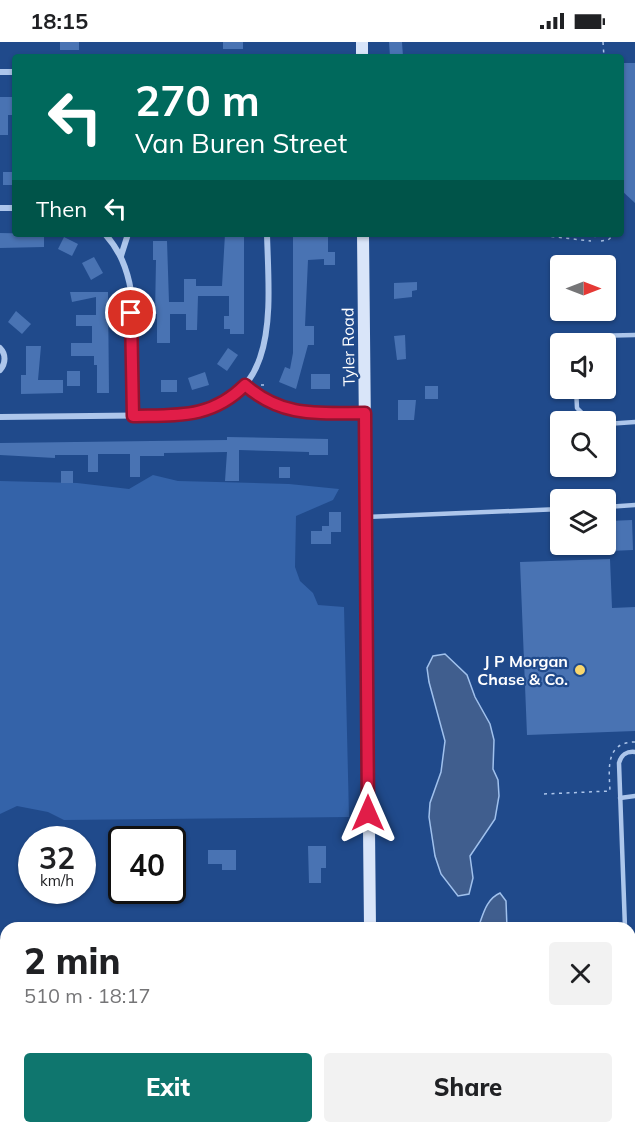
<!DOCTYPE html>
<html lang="en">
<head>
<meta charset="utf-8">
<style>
  body { margin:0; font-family:Mulish,sans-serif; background:#f2f2f2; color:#202124; height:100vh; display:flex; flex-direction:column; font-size:22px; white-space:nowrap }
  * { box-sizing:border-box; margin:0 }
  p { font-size:20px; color:#757577 }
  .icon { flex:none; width:33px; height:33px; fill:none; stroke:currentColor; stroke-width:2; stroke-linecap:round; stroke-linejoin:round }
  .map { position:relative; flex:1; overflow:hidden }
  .sheet { position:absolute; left:0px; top:880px; width:636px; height:212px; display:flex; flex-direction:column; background:#fff; border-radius:18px 18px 0 0; box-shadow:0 2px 4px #0004 }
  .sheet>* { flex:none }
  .guide { position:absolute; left:12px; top:12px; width:612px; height:183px; border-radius:6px; box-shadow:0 2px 4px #0004; background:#00695c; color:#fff; overflow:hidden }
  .needle { width:39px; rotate:90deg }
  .controls { position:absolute; left:550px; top:213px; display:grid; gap:12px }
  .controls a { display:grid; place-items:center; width:66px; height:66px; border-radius:6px; background:#fff; box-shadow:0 2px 4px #0004; font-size:30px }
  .speed { position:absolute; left:18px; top:784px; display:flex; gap:12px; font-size:30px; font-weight:700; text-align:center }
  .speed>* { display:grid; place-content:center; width:78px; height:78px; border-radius:50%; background:#fff; box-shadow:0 2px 4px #0004; line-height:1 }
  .speed small { font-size:15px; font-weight:400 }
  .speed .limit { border:3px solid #111; border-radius:9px; background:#fff; color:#111 }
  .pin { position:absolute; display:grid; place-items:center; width:51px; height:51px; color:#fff; margin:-26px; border:3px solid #fff; border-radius:50%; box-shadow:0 2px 6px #0007 }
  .me { position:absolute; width:66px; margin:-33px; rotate:0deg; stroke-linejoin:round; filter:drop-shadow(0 0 4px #0008) }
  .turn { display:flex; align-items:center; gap:21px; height:126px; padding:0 24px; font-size:27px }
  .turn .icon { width:78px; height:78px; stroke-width:2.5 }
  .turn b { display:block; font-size:42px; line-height:51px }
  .then { display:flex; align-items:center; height:57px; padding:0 24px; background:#0003; gap:12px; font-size:22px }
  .round { display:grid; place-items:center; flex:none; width:63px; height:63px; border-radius:6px; background:#f2f2f2 }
  .overview { display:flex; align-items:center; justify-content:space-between; height:102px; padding:0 24px }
  h1 { font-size:36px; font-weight:800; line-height:45px }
  .button { display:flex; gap:12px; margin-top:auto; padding:12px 24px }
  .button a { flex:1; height:69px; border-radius:6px; background:#0f766e; color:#fff; font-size:24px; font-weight:800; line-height:69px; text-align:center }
  .button a+a { background:#f2f2f2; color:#202124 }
  .status { display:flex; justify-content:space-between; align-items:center; height:42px; padding:0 30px; background:#fff; direction:ltr }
  .status svg { height:16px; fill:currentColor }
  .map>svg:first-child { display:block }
  .green { fill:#3463a9 }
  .water { fill:#405e8e; stroke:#a0c1ed; stroke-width:1.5 }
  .building { fill:#4973b3 }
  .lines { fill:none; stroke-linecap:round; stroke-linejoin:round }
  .path { stroke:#adc6eb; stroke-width:1.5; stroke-dasharray:3 4.5; stroke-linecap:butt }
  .lane { stroke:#adc6eb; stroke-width:4.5 }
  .street { stroke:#adc6eb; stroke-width:6 }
  .secondary { stroke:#d9e5f9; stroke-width:12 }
  .route-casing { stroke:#92132f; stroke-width:15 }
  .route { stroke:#e11d48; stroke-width:10 }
  .poi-dot { fill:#f9d76d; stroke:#204a8b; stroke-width:2 }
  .labels { text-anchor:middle; stroke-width:4.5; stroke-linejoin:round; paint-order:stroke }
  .street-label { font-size:16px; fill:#fff; stroke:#204a8b }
  .poi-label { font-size:16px; font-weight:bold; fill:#fff; stroke:#204a8b; text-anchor:end }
</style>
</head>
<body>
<div class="status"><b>18:15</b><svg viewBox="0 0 49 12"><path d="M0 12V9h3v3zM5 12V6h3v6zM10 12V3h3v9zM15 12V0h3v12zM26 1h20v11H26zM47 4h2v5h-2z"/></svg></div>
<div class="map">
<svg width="635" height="1091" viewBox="0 0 635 1091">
  <rect width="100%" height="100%" fill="#204a8b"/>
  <polygon class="green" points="153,433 178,439 289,442 339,447 333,458 296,474 295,525 300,539 313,551 318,563 344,565 349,775 64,778 48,770 17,764 0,772 0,439 77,441 129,447"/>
  <g class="water">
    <polygon points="445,612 467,633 475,655 490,682 494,698 493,727 498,738 499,754 495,777 470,814 473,836 469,852 458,854 441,832 435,814 429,775 430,761 441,730 445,699 429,640 427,626 433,614"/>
    <path d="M500 851 506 859 507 886H478C483 873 486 857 500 851Z"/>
  </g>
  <g class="building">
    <rect x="60" y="0" width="19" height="8"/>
    <rect x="223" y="0" width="20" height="7"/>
    <polygon points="389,0 402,0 403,15 390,15"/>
    <polygon points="621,21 635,21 635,161 621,148"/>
    <polygon points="0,55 15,55 15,68 12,68 12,73 8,73 8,93 0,93"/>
    <rect x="3" y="130" width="12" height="13"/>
    <polygon points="0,191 44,192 44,205 0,206"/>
    <polygon points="225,192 244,192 244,292 230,292 230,287 224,287 224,274 229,274 229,254 198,254 197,288 186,288 186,272 170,272 170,301 157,301 157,272 155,272 156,218 153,218 153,199 167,199 169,260 184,260 184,237 196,237 196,244 222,244"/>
    <polygon points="293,192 328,192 328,210 335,210 335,223 324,223 324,217 308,218 305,284 314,284 314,303 308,303 296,347 279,340 285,325 290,327 293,311"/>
    <polygon points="64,195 78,202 72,214 58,207"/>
    <polygon points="94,215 103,231 91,238 82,221"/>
    <polygon points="417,240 417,248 412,249 412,255 394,257 394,241"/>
    <polygon points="70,250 108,250 109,351 97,351 97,323 94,323 94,314 71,314 71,301 92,301 92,284 76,284 76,273 96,273 96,255 72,260"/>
    <polygon points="16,269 31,282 22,292 8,280"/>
    <polygon points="405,293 406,317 397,318 394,294"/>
    <polygon points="26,304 41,304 38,338 63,338 63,351 21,352 21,333 26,333"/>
    <polygon points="228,306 238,313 227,329 217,322"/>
    <rect x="67" y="329" width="13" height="15"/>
    <polygon points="205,330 209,343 192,348 188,336"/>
    <rect x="311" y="332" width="19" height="15"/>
    <rect x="161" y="338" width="16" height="12"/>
    <rect x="425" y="344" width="13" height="13"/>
    <polygon points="398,358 416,358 414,378 398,378"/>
    <polygon points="227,395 328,397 328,413 309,413 309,410 239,408 239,439 225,439 227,410 164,411 164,414 140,414 140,435 130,435 130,412 98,412 98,430 88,430 88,413 55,413 55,416 0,413 0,401 227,398"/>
    <rect x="279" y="425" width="11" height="11"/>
    <rect x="61" y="429" width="12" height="12"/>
    <polygon points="329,470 341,470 341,490 331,490 331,502 311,502 311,489 322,489 322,484 329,484"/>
    <polygon points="632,478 633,508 610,509 609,479"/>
    <polygon points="610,517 612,566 635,565 635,689 527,693 520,520"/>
    <polygon points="308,804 326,804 326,826 321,826 321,841 309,841"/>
    <polygon points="208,808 236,808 236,828 222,828 222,822 208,822"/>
  </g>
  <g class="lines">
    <g class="path">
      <polyline points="603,0 604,15"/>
      <polyline points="621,160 623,167 621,181"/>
      <polyline points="529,192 591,199"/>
      <polyline points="601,199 608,198 615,192"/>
      <polyline points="261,343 266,343"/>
      <path d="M544 752 610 749C609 727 605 700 635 700"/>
      <polyline points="630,1040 635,1040"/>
    </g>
    <g class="lane">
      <polyline points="595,193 595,192"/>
      <polyline points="583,302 591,294 635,293"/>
      <polyline points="576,346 577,366 591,380"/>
      <polyline points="606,382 635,380"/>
      <polyline points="606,465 635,463"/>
      <polyline points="366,475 561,467"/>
      <polyline points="620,756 635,754"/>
      <path d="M625 886 619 721C621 713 627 709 635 710"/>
      <polyline points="630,918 635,919"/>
      <polyline points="497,1086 497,1091"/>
    </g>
    <g class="street">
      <polyline points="0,30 15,30"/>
      <polyline points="0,166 15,166"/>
      <path d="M105 192C120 209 127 226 131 249L133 374"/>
      <polyline points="121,214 128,192"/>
      <path d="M0 306C6 312 6 321 0 328"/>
      <path d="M245 343C282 376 319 371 365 371"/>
      <path d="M0 375 181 373C282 364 269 267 267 192"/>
    </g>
    <g class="secondary">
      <polyline points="362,0 362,15"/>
      <polyline points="363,192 370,886"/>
      <polyline points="630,1064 635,1064"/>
      <polyline points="0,1081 6,1081"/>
      <polyline points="372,1091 372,1086"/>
    </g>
  </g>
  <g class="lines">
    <g class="route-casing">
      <path id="route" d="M131 271 133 374C177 373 211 377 245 343 283 376 318 371 365 371L368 771"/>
    </g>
    <use href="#route" class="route"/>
  </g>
  <circle class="poi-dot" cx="580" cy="628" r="6"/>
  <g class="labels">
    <g class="street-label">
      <text transform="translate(348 305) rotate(-91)" y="6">Tyler Road</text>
    </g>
    <g class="poi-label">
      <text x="568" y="625">J P Morgan<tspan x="568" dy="18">Chase &amp; Co.</tspan></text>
    </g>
  </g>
</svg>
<div class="controls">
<a><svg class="needle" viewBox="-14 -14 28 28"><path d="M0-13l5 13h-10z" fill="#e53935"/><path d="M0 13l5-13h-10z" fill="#757577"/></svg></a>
<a><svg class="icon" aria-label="sound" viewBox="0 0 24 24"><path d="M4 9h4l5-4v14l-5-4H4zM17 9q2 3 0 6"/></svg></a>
<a><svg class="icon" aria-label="search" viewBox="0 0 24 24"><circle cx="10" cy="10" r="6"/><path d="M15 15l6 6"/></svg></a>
<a><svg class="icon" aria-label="layers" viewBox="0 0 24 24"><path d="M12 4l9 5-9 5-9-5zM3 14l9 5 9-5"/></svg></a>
</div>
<div class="speed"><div>32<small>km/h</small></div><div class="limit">40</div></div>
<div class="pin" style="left:131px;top:271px;background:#d93025"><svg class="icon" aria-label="arrive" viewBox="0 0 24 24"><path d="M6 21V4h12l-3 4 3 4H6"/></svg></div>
<svg class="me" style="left:368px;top:771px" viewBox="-20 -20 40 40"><path d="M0-17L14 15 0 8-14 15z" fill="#e11d48" stroke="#fff" stroke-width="4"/></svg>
<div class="guide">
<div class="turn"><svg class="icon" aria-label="left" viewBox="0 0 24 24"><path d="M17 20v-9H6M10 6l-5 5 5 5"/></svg><div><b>270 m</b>Van Buren Street</div></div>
<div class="then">Then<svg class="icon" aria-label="left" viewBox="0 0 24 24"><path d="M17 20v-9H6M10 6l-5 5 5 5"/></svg></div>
</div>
<section class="sheet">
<div class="overview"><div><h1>2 min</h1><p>510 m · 18:17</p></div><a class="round"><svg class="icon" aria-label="close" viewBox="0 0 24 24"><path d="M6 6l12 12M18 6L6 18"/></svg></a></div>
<div class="button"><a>Exit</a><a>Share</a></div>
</section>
</div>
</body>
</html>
